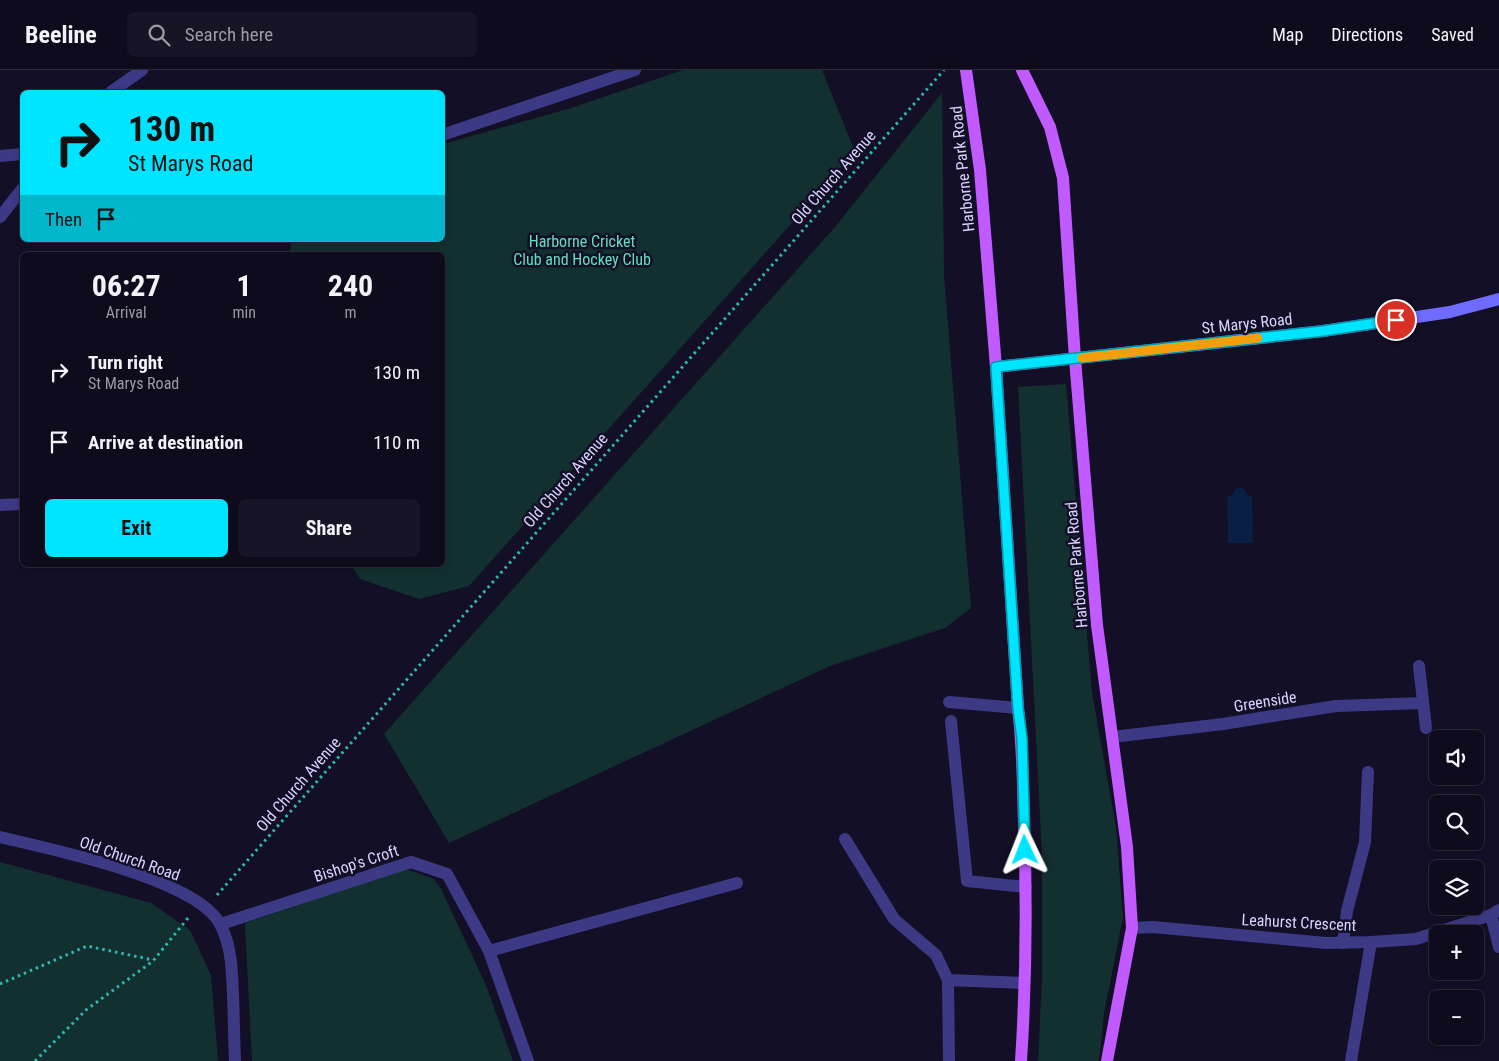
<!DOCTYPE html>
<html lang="en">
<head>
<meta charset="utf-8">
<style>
  body { margin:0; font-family:"Roboto Condensed",sans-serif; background:#171425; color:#f1f3f6; height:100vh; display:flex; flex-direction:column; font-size:19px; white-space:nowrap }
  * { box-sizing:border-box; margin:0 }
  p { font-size:16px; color:#9b9ba3 }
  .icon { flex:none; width:28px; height:28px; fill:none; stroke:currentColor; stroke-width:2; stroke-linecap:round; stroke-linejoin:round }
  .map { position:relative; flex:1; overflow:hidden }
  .side { position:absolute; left:20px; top:182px; width:425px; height:315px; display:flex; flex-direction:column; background:#0e0b1c; border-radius:8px; box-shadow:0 2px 8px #0003,0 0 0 1px #2e2b3b }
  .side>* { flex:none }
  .guide { position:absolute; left:20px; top:20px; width:425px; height:152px; border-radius:8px; box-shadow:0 2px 8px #0003,0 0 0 1px #2e2b3b; background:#00e5ff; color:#111; overflow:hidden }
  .buttons { position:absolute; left:1429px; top:660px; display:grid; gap:10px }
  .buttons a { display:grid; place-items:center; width:55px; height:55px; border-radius:8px; background:#0e0b1c; box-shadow:0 2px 8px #0003,0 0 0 1px #2e2b3b; font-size:25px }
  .pin { position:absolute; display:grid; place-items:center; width:42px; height:42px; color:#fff; margin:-21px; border:2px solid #fff; border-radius:50%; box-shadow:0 1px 5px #0007 }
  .me { position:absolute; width:55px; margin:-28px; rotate:358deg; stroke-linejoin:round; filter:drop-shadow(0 0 4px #0008) }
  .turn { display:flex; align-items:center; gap:18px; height:105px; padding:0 25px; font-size:22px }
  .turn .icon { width:65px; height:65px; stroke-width:2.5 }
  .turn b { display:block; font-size:35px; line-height:42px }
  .then { display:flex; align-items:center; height:48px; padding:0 25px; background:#0003; gap:10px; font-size:19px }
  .eta { display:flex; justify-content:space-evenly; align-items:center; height:85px; text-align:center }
  .eta b { font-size:30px; font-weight:700; line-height:35px }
  .button { display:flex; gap:10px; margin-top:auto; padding:10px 25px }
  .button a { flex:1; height:58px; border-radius:8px; background:#00e5ff; color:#111; font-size:20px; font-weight:700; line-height:58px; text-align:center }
  .button a+a { background:#171425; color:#f1f3f6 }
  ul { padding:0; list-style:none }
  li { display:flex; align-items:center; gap:15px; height:70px; padding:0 25px }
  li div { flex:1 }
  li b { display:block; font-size:19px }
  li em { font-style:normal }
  header { display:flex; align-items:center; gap:30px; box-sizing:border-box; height:70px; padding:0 25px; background:#0e0b1c; border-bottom:1px solid #2e2b3b }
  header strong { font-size:24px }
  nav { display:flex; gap:28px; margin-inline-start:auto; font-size:18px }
  .search { width:350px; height:45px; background:#171425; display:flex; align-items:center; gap:12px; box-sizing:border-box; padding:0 18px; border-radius:8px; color:#9b9ba3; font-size:19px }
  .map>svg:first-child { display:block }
  .green { fill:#12302f }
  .water { fill:#0a1f44 }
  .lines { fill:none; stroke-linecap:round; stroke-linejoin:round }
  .path { stroke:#2fb8b0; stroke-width:3; stroke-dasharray:2.5 4; stroke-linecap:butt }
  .lane { stroke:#3d3a85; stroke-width:12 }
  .street { stroke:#3d3a85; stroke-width:12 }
  .secondary { stroke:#6f6bff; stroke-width:12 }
  .primary { stroke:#c25bff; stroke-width:12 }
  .route-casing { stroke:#0095a6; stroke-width:12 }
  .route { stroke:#00e5ff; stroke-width:9 }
  .slow { stroke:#f59e0b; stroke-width:9 }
  .labels { text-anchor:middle; stroke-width:5; stroke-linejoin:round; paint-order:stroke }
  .street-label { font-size:16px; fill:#d9d4ff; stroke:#130f26 }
  .park-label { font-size:16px; fill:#5fe0c0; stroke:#130f26 }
</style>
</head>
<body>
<header>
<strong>Beeline</strong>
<div class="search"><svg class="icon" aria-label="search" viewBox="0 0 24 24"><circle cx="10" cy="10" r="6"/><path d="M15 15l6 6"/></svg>Search here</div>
<nav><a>Map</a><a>Directions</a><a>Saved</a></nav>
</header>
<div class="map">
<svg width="1499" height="991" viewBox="0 0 1499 991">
  <rect width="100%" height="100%" fill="#130f26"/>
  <g class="green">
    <polygon points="683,0 822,0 855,82 469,516 419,529 360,509 351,495 442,495 442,185 289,185 292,170 442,170 443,74 571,38"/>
    <polygon points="942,23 944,206 971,538 945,558 830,596 449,773 384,664 835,157"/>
    <polygon points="1066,314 1092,623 1116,757 1123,847 1104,944 1099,991 1038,991 1042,908 1042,786 1018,317"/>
    <polygon points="0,792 151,833 190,860 211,905 218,991 0,991"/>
    <polygon points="406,799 434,809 441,819 486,915 513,991 252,991 245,853"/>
  </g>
  <polygon class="water" points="1240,417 1245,420 1248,426 1252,427 1253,473 1228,473 1227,425 1231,426 1235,420"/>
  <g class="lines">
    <g class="path">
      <polyline points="217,825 944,0"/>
      <polyline points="0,914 87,876 153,890"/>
      <polyline points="35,991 86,940 153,891 188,848"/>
    </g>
    <g class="lane">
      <polyline points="442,65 635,0"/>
      <polyline points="949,632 1018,638"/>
      <polyline points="951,651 967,811 1026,817"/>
      <polyline points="221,854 411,792 447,804 489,881 528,991"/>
      <polyline points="1343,873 1347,841 1365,772 1368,702"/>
      <polyline points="489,881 737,813"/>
      <polyline points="1351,991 1371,872"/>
    </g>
    <g class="street">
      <polyline points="111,22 142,0"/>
      <polyline points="0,86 22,84"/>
      <polyline points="0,147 22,119"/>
      <polyline points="0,435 22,434"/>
      <polyline points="1419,596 1426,658"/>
      <polyline points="1112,667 1223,654 1336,636 1423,633"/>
      <path d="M0 767C49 779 200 809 221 856 232 878 232 902 233 926 234 948 234 969 235 991"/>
      <polyline points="845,769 894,849 936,885 948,910 1024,913"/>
      <polyline points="1491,845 1499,877"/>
      <polyline points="1132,858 1153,857 1326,873 1371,872 1416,869 1491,845 1499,840"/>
      <polyline points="948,910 949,991"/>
    </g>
    <polyline class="secondary" points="996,297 1323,261 1450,242 1499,229"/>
    <g class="primary">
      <path d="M966 0 980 100 996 297 1018 638C1023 677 1023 716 1024 756 1027 834 1026 913 1021 991"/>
      <polyline points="1022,0 1050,57 1063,108 1075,289 1097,555 1127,777 1132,858 1107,991"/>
    </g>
  </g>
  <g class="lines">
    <g class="route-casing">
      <polyline id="route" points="1025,780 1022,669 1018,638 996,297 1323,261 1396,250"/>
    </g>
    <use href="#route" class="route"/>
    <polyline class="slow" points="1082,288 1258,268"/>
  </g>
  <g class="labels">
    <g class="street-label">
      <text transform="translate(962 99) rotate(-96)" y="6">Harborne Park Road</text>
      <text transform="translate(833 107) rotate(-49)" y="6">Old Church Avenue</text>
      <text transform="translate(1247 253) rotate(-6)" y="6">St Marys Road</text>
      <text transform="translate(565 410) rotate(-49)" y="6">Old Church Avenue</text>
      <text transform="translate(1076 495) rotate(-95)" y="6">Harborne Park Road</text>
      <text transform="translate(1265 631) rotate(-9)" y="6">Greenside</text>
      <text transform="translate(298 714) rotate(-49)" y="6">Old Church Avenue</text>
      <text transform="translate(130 788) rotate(19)" y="6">Old Church Road</text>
      <text transform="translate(356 793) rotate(-18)" y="6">Bishop's Croft</text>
      <text transform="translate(1299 852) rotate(3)" y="6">Leahurst Crescent</text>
    </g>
    <g class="park-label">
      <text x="582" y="177">Harborne Cricket<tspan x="582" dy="18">Club and Hockey Club</tspan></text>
    </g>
  </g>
</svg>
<div class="buttons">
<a><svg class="icon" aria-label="sound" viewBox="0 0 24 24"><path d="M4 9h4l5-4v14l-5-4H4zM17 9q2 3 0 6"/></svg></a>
<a><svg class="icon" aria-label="search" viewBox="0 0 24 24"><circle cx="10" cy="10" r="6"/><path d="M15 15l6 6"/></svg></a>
<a><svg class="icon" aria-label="layers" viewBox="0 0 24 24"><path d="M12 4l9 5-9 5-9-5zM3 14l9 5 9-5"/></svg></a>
<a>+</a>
<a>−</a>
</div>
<div class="pin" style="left:1396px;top:250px;background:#d93025"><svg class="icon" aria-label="arrive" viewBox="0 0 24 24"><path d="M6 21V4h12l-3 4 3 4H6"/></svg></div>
<svg class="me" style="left:1025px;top:780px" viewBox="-20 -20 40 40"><path d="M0-17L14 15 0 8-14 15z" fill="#00e5ff" stroke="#fff" stroke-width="4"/></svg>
<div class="guide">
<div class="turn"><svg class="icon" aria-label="right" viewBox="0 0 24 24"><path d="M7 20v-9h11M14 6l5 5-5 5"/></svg><div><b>130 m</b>St Marys Road</div></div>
<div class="then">Then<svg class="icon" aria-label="arrive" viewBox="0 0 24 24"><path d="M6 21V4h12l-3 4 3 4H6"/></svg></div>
</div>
<section class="side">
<div class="eta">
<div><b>06:27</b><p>Arrival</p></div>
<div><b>1</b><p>min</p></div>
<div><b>240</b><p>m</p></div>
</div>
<ul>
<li><svg class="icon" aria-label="right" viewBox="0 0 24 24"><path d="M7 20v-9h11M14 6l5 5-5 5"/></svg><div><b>Turn right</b><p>St Marys Road</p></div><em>130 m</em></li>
<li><svg class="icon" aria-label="arrive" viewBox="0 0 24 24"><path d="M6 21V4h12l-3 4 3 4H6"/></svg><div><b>Arrive at destination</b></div><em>110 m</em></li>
</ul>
<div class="button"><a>Exit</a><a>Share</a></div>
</section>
</div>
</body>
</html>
